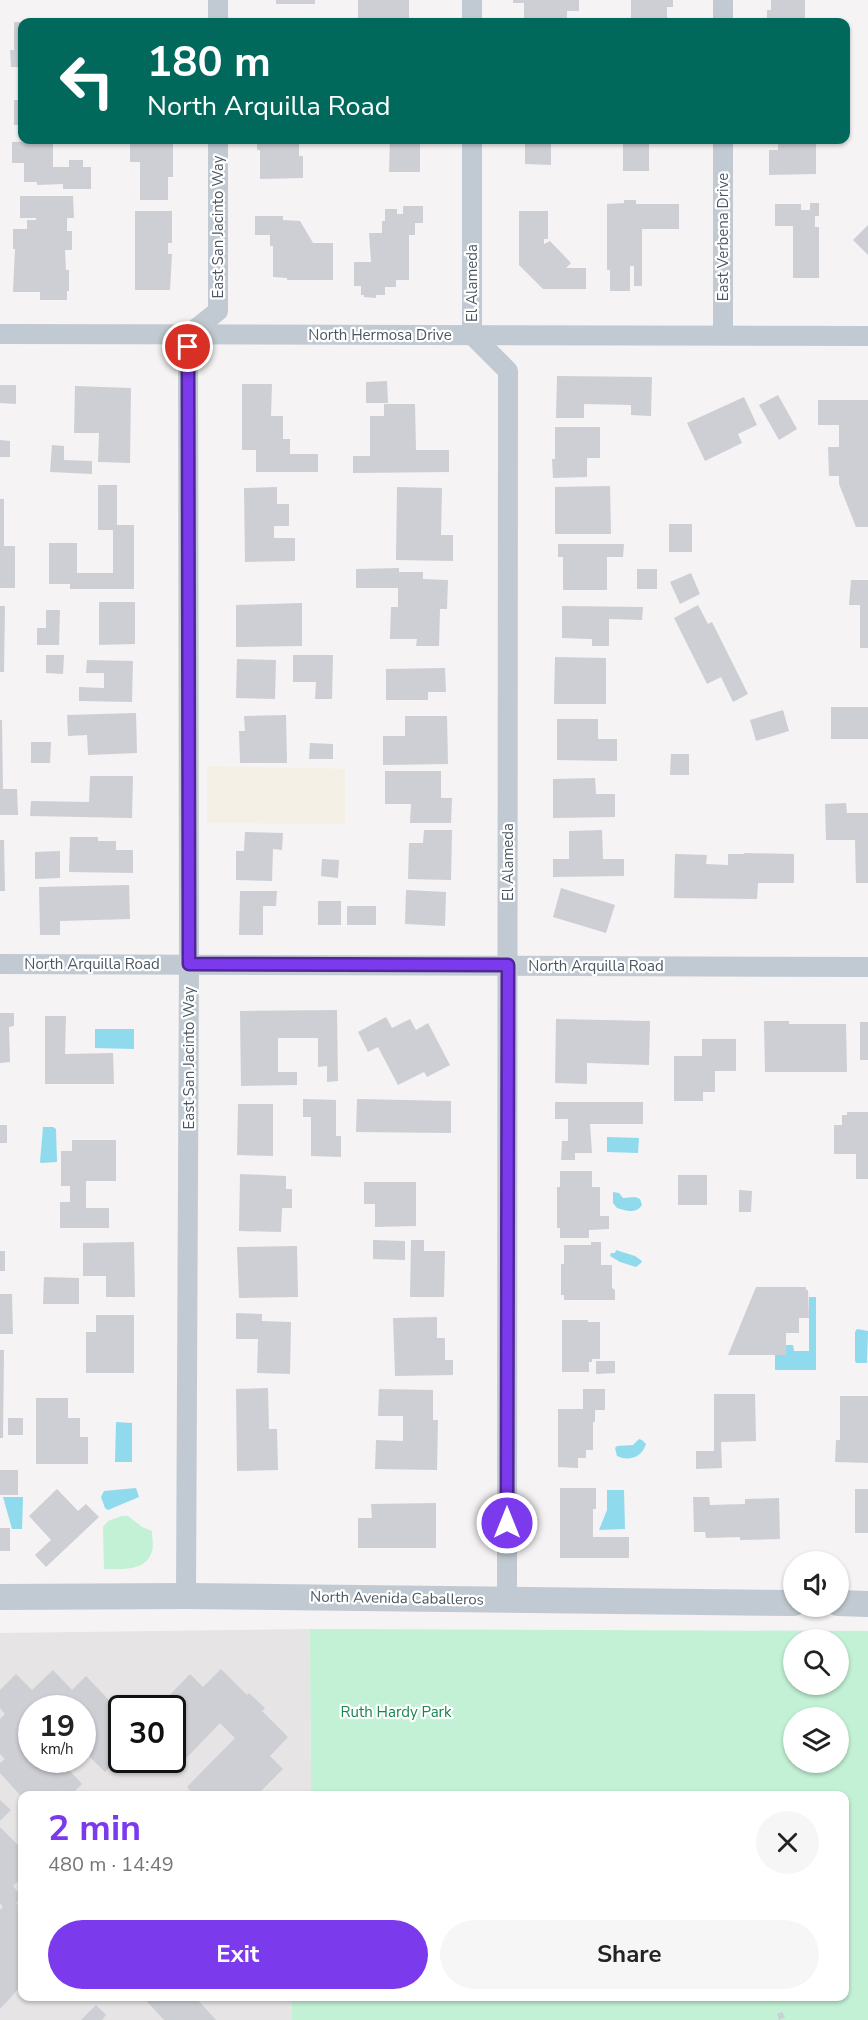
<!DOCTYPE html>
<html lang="en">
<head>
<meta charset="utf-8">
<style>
  body { margin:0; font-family:"Nunito Sans",sans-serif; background:#f6f6f6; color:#222; height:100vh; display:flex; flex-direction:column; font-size:22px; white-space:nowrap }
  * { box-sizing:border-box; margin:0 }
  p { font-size:20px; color:#767676 }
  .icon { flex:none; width:33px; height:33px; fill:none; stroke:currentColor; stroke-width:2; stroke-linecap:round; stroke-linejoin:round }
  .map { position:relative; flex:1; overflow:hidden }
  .details { position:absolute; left:18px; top:1791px; width:831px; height:210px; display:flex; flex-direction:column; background:#fff; border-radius:12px; box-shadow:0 2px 4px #0004 }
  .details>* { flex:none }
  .guide { position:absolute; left:18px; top:18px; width:832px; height:126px; border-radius:12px; box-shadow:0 2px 4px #0004; background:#00695c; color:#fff; overflow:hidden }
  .buttons { position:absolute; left:783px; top:1551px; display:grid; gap:12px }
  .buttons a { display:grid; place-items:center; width:66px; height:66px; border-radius:50%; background:#fff; box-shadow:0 2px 4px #0004; font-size:30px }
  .speed { position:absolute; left:18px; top:1695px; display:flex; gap:12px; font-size:30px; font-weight:700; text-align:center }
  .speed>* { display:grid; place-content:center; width:78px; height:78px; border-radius:50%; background:#fff; box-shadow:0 2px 4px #0004; line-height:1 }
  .speed small { font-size:15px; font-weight:400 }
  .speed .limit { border:3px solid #111; border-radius:9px; background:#fff; color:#111 }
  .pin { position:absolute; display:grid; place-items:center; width:51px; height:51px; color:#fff; margin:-26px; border:3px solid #fff; border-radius:50%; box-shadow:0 2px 6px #0007 }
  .me { position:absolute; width:66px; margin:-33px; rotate:0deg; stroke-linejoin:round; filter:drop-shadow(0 0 4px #0008) }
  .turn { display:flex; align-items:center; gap:21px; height:126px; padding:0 30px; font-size:27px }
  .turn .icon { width:78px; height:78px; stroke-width:2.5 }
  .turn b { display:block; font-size:42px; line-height:51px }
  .round { display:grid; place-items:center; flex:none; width:63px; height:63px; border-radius:32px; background:#f6f6f6 }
  .headline { display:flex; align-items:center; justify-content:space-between; height:102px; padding:0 30px }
  h1 { font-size:36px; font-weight:700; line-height:45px; color:#7c3aed }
  .primary-button { display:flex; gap:12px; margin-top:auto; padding:12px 30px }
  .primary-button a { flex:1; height:69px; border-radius:36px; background:#7c3aed; color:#fff; font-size:24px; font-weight:700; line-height:69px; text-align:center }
  .primary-button a+a { background:#f6f6f6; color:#222 }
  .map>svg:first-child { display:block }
  .education { fill:#e6e4e5; fill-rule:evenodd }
  .green { fill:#c3f1d5; fill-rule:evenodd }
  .sand { fill:#f5f0e5 }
  .water { fill:#90daee }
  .building { fill:#cdcfd5 }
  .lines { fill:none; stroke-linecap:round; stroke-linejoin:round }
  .minor { stroke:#c1cad2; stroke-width:20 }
  .tertiary { stroke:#c1cad2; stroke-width:26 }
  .route-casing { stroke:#51269a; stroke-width:15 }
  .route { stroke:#7c3aed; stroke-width:10 }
  .labels { text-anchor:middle; stroke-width:4.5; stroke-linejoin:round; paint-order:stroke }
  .street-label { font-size:15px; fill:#4a5661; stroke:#fff }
  .park-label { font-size:15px; fill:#17864f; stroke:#fff }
</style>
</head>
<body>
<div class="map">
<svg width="868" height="2020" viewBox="0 0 868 2020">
  <rect width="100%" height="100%" fill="#f5f3f3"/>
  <path class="education" d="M310 1629 311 1795 22 1796V1996L292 1997V2020H0V1633ZM32 1708H82V1760H32ZM122 1708H172V1760H122Z"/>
  <g class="green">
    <path d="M122 1516H128L142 1527 152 1531C152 1537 154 1546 152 1551 146 1572 121 1569 104 1569L103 1527 108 1521Z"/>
    <path d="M310 1629 868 1631V2020H292V1997L844 1996V1796L311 1795ZM794 1640H838V1684H794ZM794 1718H838V1762H794Z"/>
  </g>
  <polygon class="sand" points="207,766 345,769 345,824 207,823"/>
  <g class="water">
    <polygon points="95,1029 134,1029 134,1049 95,1048"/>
    <polygon points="43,1127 53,1127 56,1129 57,1162 41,1163 40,1162"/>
    <polygon points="607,1137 639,1138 638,1153 607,1152"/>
    <path d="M613 1192 619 1193 623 1198 635 1197 640 1199 642 1205C636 1214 626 1211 617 1208L613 1203Z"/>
    <polygon points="616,1250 635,1256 642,1261 641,1263 636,1267 620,1262 610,1256 611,1253 615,1253"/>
    <polygon points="809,1297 816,1297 816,1370 775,1370 775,1355 786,1345 793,1345 794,1351 809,1351"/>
    <polygon points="857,1329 868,1331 867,1363 856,1363 855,1361 855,1332"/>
    <polygon points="116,1422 132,1423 132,1462 115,1462"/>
    <path d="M639 1439 642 1440 646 1444C642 1457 629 1462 617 1456L615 1448 617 1446 633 1445Z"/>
    <polygon points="136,1488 139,1497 108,1510 105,1508 101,1497 104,1491"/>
    <polygon points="607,1490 624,1490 625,1529 599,1530 607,1510"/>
    <polygon points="3,1497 23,1497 22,1529 12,1529"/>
  </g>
  <g class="building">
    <rect x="276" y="0" width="39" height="4"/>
    <rect x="358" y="0" width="51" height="22"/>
    <polygon points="513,0 579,0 579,11 567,11 567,22 524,22 524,3 513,3"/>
    <polygon points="631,0 673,0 673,7 667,7 667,22 631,22"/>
    <polygon points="771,0 805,0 805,22 767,22 767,10 771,10"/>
    <rect x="261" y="18" width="36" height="4"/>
    <polygon points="14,22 22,22 22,67 11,67 10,50 14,50"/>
    <rect x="14" y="100" width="8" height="25"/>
    <polygon points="130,140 173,140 173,177 168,177 168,200 140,200 140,162 130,162"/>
    <polygon points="257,140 299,140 299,156 303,156 303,178 260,179 260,150 257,150"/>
    <polygon points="390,140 420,140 420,172 389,172"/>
    <polygon points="525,140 566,140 566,143 551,143 551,165 525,164"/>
    <rect x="623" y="140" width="26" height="31"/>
    <polygon points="778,140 816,140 816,174 769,175 769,150 778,150"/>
    <polygon points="53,141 53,167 69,167 69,160 83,160 83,167 91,167 91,189 63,189 63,184 37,185 37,182 24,182 24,163 12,163 12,142"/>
    <polygon points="20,196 73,196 74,218 67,218 67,231 72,231 72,250 65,250 66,270 69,270 69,291 67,291 67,300 40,300 40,292 13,292 15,249 13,249 13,229 27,229 27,220 36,220 36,218 20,218"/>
    <polygon points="624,200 636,200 636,204 679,204 679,229 642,229 642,286 634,286 634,266 630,266 630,291 610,291 610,270 607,270 607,204 624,203"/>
    <polygon points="810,203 819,203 819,216 815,216 815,227 819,227 819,278 793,278 793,226 775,226 775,204 801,204 801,210 810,210"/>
    <polygon points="403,206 423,206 423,223 415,223 415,235 409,235 409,280 396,280 396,287 385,287 385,295 376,295 376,298 364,297 364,295 361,295 361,286 354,286 354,262 371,262 369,233 382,233 382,221 385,221 385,209 397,209 397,214 403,214"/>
    <polygon points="135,211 172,211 172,243 168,243 168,254 172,254 170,290 135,290"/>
    <polygon points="519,211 548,211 548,239 544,239 544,244 550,241 571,263 566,268 586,268 586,289 543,289 519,265"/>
    <polygon points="255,216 283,216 283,220 300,221 313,243 333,243 333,280 287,280 287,278 273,277 273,246 270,246 270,235 255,235"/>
    <polygon points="868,225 868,255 853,240"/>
    <polygon points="557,376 652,377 651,416 631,415 631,405 584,404 584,418 556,418"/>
    <polygon points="387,381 388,403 366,403 366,382"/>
    <polygon points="242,384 272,384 271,416 283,416 283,439 290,439 290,454 318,454 318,472 256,472 256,450 242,450"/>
    <polygon points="0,385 16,385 16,404 0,403"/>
    <polygon points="75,386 131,388 130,463 98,462 99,433 74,433"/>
    <polygon points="778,395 797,429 779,440 759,405"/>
    <polygon points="744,397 757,425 738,434 742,443 705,461 687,423"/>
    <polygon points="818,400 868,400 868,527 856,527 839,484 839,476 829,476 828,447 839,447 839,425 818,425"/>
    <polygon points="384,404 415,404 416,450 449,450 449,472 353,473 353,456 370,456 370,416 384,416"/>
    <polygon points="555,427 600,427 600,458 587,458 587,477 553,478 552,459 555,459"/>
    <polygon points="0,440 10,441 10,457 0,457"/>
    <polygon points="52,445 64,446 64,460 92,461 92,474 50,472"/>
    <polygon points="98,485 117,485 117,525 134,525 134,589 70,589 70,584 49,584 49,543 77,543 77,573 113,573 113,530 98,530"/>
    <polygon points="610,486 611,534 555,534 555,487"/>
    <polygon points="277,487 277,504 289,504 289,526 274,526 274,538 295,538 295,561 245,562 244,488"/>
    <polygon points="397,487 442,488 441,535 453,535 453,561 396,560"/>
    <polygon points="0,499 4,499 4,546 15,546 15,588 0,588"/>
    <rect x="669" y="524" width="23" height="28"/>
    <polygon points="558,544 624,544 623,557 607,557 607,590 563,590 563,557 558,557"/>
    <polygon points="399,568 399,572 423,572 423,579 448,580 447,609 440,609 439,646 416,646 417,639 390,639 391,607 398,607 398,588 356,588 356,569"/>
    <rect x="637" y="569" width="20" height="20"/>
    <polygon points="691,573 700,594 680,604 670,582"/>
    <polygon points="851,580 868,580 868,648 860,648 860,605 849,605"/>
    <polygon points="99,602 135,602 135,644 99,645"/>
    <polygon points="302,603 302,646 236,647 236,605"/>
    <polygon points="698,605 708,624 712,622 748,694 733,702 721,677 707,684 674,618"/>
    <polygon points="0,606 5,606 4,672 0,672"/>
    <polygon points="562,606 643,607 642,620 609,619 609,646 592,646 592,639 562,638"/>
    <polygon points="46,610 60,610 59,645 37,645 37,628 46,628"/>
    <polygon points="46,655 64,655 63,674 46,673"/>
    <polygon points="293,655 333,655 332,699 315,699 316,682 293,682"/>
    <polygon points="555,657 606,658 606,704 554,704"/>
    <polygon points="237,659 276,660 275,699 236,698"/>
    <polygon points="87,660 133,661 132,702 79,701 79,687 104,688 104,673 86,673"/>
    <polygon points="445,668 446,692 428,692 428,700 386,700 386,669"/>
    <rect x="831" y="707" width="37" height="32"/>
    <polygon points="783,710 789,731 756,741 750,720"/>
    <polygon points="136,713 137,753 88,755 87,735 68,736 67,715"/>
    <polygon points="286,715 287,763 240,763 239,731 245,731 244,716"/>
    <polygon points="405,716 447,716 448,764 383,765 383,736 405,736"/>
    <polygon points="557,719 598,719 598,739 617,739 617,761 557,760"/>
    <polygon points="0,720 2,720 3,789 17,789 18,815 0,815"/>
    <polygon points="31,742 51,742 50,763 31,763"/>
    <polygon points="310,743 333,744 333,759 309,759"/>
    <polygon points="671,754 689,754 689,775 670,775"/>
    <polygon points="385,771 441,771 441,798 452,798 451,823 410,823 411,804 385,804"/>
    <polygon points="90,776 133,776 132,818 30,816 31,801 89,802"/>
    <polygon points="595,778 596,794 615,794 615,817 553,818 553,779"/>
    <polygon points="846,803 847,813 868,813 868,883 856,883 855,840 826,840 825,804"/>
    <polygon points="424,830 452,830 451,880 408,879 409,843 423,843"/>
    <polygon points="602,830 603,859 624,859 624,876 553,877 553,859 569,859 569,831"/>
    <polygon points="245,832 283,833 282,850 273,849 272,881 236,880 236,851 244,851"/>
    <polygon points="70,837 98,837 98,841 116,841 116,850 133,850 133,873 69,872"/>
    <polygon points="0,840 4,840 5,891 0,891"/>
    <polygon points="60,851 60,878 35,879 35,852"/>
    <polygon points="744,853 794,854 794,883 758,883 757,899 674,898 675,854 707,855 706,864 728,865 728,854 744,854"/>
    <polygon points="322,859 339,860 338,878 321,876"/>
    <polygon points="129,885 130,919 60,921 60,935 40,935 39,887"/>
    <polygon points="561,888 615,905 606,933 553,917"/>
    <polygon points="406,890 446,892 445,926 405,924"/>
    <polygon points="240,891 277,891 276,906 263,906 263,935 239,935"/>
    <rect x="318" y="901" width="23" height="24"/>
    <rect x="347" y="906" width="29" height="19"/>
    <polygon points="337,1010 338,1081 327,1082 327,1066 318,1067 318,1038 278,1038 278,1072 297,1072 297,1085 241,1086 240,1011"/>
    <polygon points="0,1013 14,1013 14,1026 9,1027 10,1062 0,1063"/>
    <polygon points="45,1016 66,1016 65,1054 113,1053 114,1084 45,1084"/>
    <polygon points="386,1017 392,1028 410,1019 416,1030 428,1023 450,1065 427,1077 424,1072 398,1085 378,1047 368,1052 358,1032"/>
    <polygon points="556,1019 650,1021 649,1065 587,1063 587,1084 555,1083"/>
    <polygon points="764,1021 789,1021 789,1024 846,1024 847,1072 765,1072"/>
    <rect x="860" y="1022" width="8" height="38"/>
    <polygon points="702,1039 736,1039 736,1071 715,1071 715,1092 703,1092 703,1101 674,1101 674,1056 702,1056"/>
    <polygon points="303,1099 336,1100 336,1136 341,1136 341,1157 311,1156 311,1117 303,1117"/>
    <polygon points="357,1099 451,1101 451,1133 356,1132"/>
    <polygon points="555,1102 643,1102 643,1124 590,1124 592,1153 575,1153 575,1160 561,1160 562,1141 568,1141 568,1119 555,1119"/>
    <polygon points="238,1104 273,1104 273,1156 237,1155"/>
    <polygon points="847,1112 868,1112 868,1179 856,1179 856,1154 834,1154 834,1125 842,1125 842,1115 847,1115"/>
    <rect x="0" y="1125" width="7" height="18"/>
    <polygon points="72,1140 116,1140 116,1181 86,1181 86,1208 109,1208 109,1228 60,1228 60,1202 70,1202 70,1186 61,1186 61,1151 72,1151"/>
    <polygon points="560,1171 592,1171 592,1187 600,1187 600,1216 609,1216 609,1229 589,1230 589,1238 560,1238 560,1228 557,1228 557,1187 560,1187"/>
    <polygon points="240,1174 286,1176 286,1189 292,1189 292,1208 282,1208 281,1232 239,1231"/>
    <rect x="678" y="1175" width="29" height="30"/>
    <polygon points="364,1182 416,1182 416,1226 375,1227 375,1204 364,1204"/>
    <polygon points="739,1190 752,1191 751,1212 739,1212"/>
    <polygon points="373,1240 405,1241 405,1260 373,1259"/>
    <polygon points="411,1240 424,1240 424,1251 445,1251 444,1297 410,1297"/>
    <polygon points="134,1242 135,1297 106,1297 106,1276 83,1276 83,1243"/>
    <polygon points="591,1242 601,1242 601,1265 612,1265 612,1288 615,1290 615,1300 564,1300 564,1295 561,1295 561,1264 564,1264 564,1245 591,1245"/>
    <polygon points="297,1246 298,1297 239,1298 237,1247"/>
    <rect x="0" y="1251" width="5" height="20"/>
    <polygon points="44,1277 79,1278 79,1304 43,1304"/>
    <polygon points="756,1287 806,1287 806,1290 808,1290 809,1318 799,1318 799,1333 786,1333 786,1355 728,1355"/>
    <polygon points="0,1294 12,1294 13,1334 0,1334"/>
    <polygon points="236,1313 262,1314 262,1321 291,1322 290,1374 257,1373 258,1339 236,1339"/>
    <polygon points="96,1315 134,1315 134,1373 86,1373 86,1332 96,1332"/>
    <polygon points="437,1317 437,1338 445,1338 445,1360 453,1360 453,1375 395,1376 393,1318"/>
    <polygon points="562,1320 588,1320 588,1322 600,1322 600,1359 592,1359 592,1362 589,1362 589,1372 562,1372"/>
    <polygon points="0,1350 4,1350 3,1438 0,1438"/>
    <polygon points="596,1361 615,1361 615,1373 596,1374"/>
    <polygon points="268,1388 269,1429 277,1429 278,1470 237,1471 236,1389"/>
    <polygon points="379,1389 433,1390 433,1420 438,1420 437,1470 375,1469 376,1440 403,1441 403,1416 378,1416"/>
    <polygon points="583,1389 605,1389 605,1410 595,1410 595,1422 593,1422 593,1450 586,1450 586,1458 578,1458 578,1468 558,1467 558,1409 583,1409"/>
    <polygon points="714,1394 755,1394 756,1441 721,1442 722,1468 696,1469 696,1451 714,1451"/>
    <polygon points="840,1396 868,1396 868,1463 835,1462 836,1440 840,1440"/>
    <polygon points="36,1398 68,1398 68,1418 80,1418 80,1437 88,1437 88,1464 36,1464"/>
    <rect x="8" y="1418" width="15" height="17"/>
    <rect x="0" y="1470" width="18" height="25"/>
    <polygon points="560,1488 596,1488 596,1509 593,1509 593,1537 629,1537 629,1558 560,1558"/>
    <polygon points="57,1489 78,1511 86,1504 99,1517 46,1567 35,1555 51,1540 29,1516"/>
    <rect x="855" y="1489" width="13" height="44"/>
    <polygon points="693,1497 709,1497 710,1505 745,1504 745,1499 779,1498 780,1539 740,1540 740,1537 706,1538 705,1532 694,1532"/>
    <polygon points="436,1503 436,1548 358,1548 358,1518 372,1518 371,1504"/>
    <rect x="0" y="1528" width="10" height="23"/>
    <polygon points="221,1669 247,1695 249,1693 265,1708 262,1711 288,1737 270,1756 283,1769 256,1796 195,1796 187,1787 235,1738 220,1723 172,1773 158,1760 172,1760 172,1708 157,1708 190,1674 203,1687"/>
    <polygon points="53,1670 72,1690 86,1676 122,1714 122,1717 108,1729 122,1743 122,1756 105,1772 85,1752 82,1754 82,1708 32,1708 32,1760 77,1760 68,1769 82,1784 70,1796 67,1796 62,1790 56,1796 51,1796 47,1791 43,1796 21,1796 0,1773 0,1763 5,1759 0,1754 0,1719 5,1714 0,1708 0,1690 16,1674 32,1690"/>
    <polygon points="0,1800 11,1810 0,1821"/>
    <polygon points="0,1827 22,1849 22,1872 18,1876 20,1879 13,1886 22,1897 16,1903 22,1910 22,1985 0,2009 0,1910 3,1907 0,1903"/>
    <polygon points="142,1996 194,1996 216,2020 164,2020"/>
    <polygon points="96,2005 106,2015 102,2020 81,2020"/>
    <polygon points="782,2012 785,2017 779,2020 777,2014"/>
  </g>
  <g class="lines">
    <g class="minor">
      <polyline points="723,0 723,22"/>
      <polyline points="218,22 218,0"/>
      <polyline points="472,22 472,0"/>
      <polyline points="472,140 472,335 508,371 507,1599"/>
      <polyline points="723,140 723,335"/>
      <polyline points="0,334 868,336"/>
      <polyline points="0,964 868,967"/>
      <polyline points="186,1596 189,964 188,335 218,311 218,140"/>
    </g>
    <g class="tertiary">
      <polyline points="0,1597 186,1596 794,1603"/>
      <polyline points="838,1603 868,1604"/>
    </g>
  </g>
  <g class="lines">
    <g class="route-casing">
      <polyline id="route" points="188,347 189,964 508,965 507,1523"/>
    </g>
    <use href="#route" class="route"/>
  </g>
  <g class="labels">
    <g class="street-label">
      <text transform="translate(218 227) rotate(-90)" y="5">East San Jacinto Way</text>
      <text transform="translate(723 237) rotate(-90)" y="5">East Verbena Drive</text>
      <text transform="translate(472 283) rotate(-90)" y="5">El Alameda</text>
      <text x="380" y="340">North Hermosa Drive</text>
      <text transform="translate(508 862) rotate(-90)" y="5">El Alameda</text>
      <text x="92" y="969">North Arquilla Road</text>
      <text x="596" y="971">North Arquilla Road</text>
      <text transform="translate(189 1058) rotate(-90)" y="5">East San Jacinto Way</text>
      <text transform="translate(397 1598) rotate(1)" y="5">North Avenida Caballeros</text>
    </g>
    <g class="park-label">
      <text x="396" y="1717">Ruth Hardy Park</text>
    </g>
  </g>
</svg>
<div class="buttons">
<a><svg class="icon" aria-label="sound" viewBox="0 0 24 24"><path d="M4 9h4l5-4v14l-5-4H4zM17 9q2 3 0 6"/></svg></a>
<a><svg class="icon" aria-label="search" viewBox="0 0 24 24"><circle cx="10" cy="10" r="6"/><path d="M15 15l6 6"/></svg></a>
<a><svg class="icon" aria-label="layers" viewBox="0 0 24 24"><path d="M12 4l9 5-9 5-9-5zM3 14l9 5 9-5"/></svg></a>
</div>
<div class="speed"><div>19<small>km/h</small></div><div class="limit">30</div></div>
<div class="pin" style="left:188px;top:347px;background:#d93025"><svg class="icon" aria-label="arrive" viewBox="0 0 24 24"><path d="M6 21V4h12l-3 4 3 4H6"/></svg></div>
<svg class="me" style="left:507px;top:1523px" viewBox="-20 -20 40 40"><circle r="17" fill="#7c3aed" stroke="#fff" stroke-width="3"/><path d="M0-11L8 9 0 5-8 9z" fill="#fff"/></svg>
<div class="guide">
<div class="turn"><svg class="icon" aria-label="left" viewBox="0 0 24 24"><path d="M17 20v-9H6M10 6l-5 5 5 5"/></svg><div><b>180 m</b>North Arquilla Road</div></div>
</div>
<section class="details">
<div class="headline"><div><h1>2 min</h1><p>480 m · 14:49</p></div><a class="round"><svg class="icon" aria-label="close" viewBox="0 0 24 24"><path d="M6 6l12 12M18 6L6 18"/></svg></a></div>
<div class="primary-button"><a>Exit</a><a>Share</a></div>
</section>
</div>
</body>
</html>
